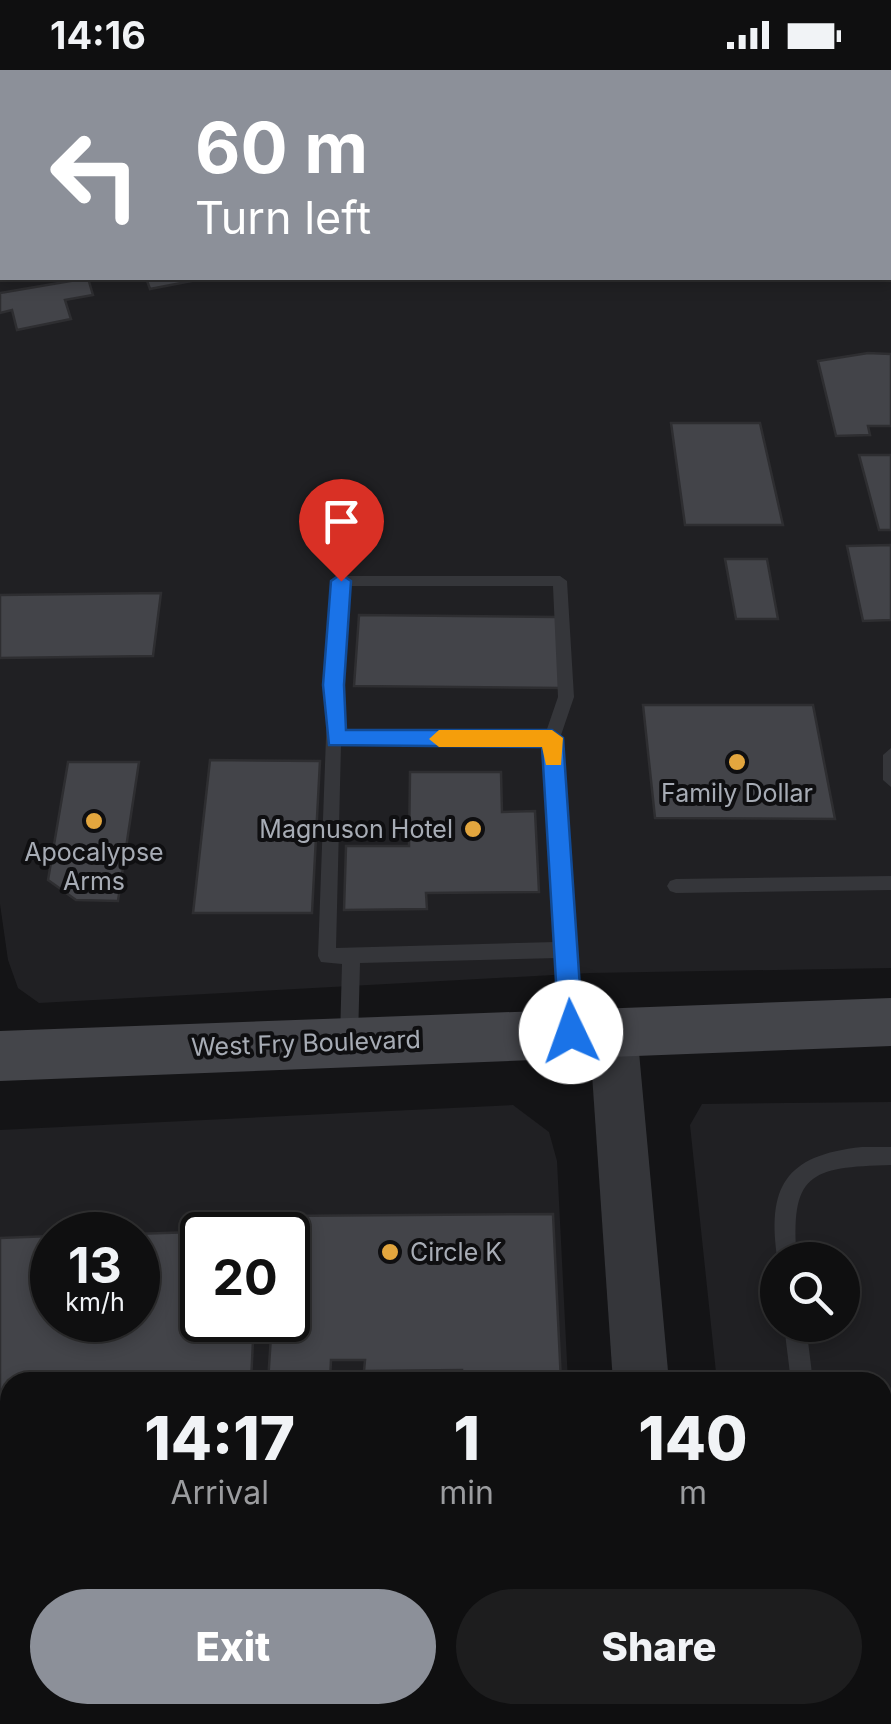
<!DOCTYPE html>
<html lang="en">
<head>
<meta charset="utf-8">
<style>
  body { margin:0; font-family:Inter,sans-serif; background:#1d1d1e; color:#f1f3f6; height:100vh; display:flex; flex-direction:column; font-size:38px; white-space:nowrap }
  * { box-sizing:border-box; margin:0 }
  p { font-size:32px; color:#9b9c9f }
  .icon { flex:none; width:55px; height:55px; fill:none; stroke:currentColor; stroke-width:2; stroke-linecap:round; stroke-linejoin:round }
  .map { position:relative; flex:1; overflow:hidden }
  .side { position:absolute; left:0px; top:1302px; width:892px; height:352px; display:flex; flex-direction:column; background:#0f0f10; border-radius:30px 30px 0 0; box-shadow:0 5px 15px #0003,0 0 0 2px #2f2f30 }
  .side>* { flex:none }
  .banner { position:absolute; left:0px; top:0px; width:892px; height:210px; box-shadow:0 5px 15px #0003,0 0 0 2px #2f2f30; background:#8c9099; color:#fff; overflow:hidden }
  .tools { position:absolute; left:760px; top:1172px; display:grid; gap:20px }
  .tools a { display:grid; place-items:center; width:100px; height:100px; border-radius:50%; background:#0f0f10; box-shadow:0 5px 15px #0003,0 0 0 2px #2f2f30; font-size:50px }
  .speed { position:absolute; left:30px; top:1142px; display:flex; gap:20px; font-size:50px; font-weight:700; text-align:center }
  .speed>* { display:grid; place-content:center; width:130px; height:130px; border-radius:50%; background:#0f0f10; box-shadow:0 5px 15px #0003,0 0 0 2px #2f2f30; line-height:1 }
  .speed small { font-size:25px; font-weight:400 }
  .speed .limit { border:5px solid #111; border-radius:15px; background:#fff; color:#111 }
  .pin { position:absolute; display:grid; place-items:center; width:85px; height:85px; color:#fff; margin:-102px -42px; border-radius:50% 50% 50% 0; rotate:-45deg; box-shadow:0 0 10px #0007 }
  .pin .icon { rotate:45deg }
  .me { position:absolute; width:110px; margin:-55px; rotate:357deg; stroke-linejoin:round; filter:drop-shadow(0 0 8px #0008) }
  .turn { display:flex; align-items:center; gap:35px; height:210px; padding:0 30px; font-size:45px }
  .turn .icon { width:130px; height:130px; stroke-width:2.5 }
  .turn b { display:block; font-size:70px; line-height:85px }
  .eta { display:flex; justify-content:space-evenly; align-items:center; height:170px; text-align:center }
  .eta b { font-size:60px; font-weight:800; line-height:70px }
  .cta { display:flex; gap:20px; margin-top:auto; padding:20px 30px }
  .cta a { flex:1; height:115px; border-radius:60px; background:#8c9099; color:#fff; font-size:40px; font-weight:800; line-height:115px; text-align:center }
  .cta a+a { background:#1d1d1e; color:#f1f3f6 }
  .status { display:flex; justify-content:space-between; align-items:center; height:70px; padding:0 50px; background:#0f0f10; direction:ltr }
  .status svg { height:28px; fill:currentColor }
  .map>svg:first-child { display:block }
  .built { fill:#202023; fill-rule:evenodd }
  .building { fill:#434449; stroke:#2e2e31; stroke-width:2.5 }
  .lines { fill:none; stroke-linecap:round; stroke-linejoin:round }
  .path { stroke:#3b3d41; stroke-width:8; stroke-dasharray:6 9; stroke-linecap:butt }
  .service { fill:#35363a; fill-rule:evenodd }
  .minor { fill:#35363a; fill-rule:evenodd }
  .tertiary { fill:#35363a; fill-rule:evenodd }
  .secondary { fill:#44454a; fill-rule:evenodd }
  .route { fill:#1a73e8; stroke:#114b97; stroke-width:2.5 }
  .slow { fill:#f59e0b }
  .poi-dot { fill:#e3a63e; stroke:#0f0f11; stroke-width:4 }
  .labels { text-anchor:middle; stroke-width:8; stroke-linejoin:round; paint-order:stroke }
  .poi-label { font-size:25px; fill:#a7acb5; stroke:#0f0f11 }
  .street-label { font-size:25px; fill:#a7acb5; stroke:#0f0f11 }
</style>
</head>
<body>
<div class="status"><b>14:16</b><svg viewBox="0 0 49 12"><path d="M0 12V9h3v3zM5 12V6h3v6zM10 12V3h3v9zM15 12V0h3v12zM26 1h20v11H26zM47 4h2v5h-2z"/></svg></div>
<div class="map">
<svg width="891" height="1654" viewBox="0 0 891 1654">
  <rect width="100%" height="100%" fill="#141416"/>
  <g class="built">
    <polygon points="891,84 891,898 590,903 39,933 18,918 8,890 0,834 0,141 2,208 890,208"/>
    <path d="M891 1032V1654H753L752 1645H882V1312H717L690 1055 702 1034ZM778 1190H842V1255H778Z"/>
    <path d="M513 1035 549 1062 557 1091 568 1312H10V1645H585L586 1654H0V1060ZM52 1165H138V1250H52ZM202 1165H288V1250H202Z"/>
  </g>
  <g class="building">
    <polygon points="88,208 93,225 65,230 71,249 17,260 12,240 0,243 0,223"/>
    <polygon points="146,208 201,208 202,209 150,219"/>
    <polygon points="868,283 891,284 891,356 868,356 870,365 836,366 818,291"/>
    <polygon points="671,353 760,353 783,455 685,455"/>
    <polygon points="859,385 891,385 891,460 879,460"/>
    <polygon points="891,475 891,550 863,551 847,476"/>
    <polygon points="725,489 767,489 778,549 736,549"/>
    <polygon points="161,523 153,586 0,588 0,525"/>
    <polygon points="359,545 557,547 560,618 354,616"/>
    <polygon points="643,635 813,635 835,749 655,748"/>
    <polygon points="210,690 320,691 312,843 193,843"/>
    <polygon points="68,692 139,692 118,831 76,830 48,810"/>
    <polygon points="410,702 501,702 502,742 535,741 539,822 426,823 427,839 344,840 346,776 409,776"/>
    <polygon points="553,1144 561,1312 462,1312 462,1300 364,1301 365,1290 331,1290 330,1312 268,1312 272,1250 288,1250 288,1165 277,1165 278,1146"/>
    <polygon points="258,1160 258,1165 202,1165 202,1250 254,1250 251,1312 10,1312 10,1411 0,1412 0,1168 52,1166 52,1250 138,1250 138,1165 103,1165"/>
  </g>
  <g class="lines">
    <polyline class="path" points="882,1402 891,1402"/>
    <g class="service">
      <polygon points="2,127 2,135 0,136 0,128"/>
      <path d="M341 506H560L567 511 574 627 560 668 580 961 578 967 571 969 564 967 562 961 557 888 360 893 358 969 356 975 349 978 342 975 340 969 342 894 321 892 318 886 330 558 334 511ZM348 516H553L558 627 546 662 342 663ZM544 674 556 872 336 878 341 675Z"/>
      <polygon points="891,678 891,717 883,710 883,685"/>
      <polygon points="891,806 891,820 676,823 670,821 667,816 670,811 676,809"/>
      <path d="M862 1077H891V1095C809 1097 790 1104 797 1190L778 1192C766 1117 785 1085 862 1077Z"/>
      <polygon points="784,1255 806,1255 813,1312 791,1312"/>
      <polygon points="840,1645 864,1645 868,1654 844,1654"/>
    </g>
    <polygon class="minor" points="2,32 2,46 0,47 0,33"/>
    <g class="tertiary">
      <polygon points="613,938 630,945 637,960 669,1312 613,1312 589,960 596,945"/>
      <polygon points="636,1645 698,1645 699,1654 637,1654"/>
    </g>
    <polygon class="secondary" points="891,928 891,976 0,1011 0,961"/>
  </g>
  <polygon class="route" points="341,504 351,511 344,615 346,660 552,660 563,668 583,962 580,970 571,973 562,970 559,962 542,677 329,675 323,615 331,511"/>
  <polygon class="slow" points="439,660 552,660 563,668 561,695 546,695 542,677 439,677 429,669"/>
  <g class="poi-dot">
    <circle cx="737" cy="692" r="10"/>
    <circle cx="94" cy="751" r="10"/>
    <circle cx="473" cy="759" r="10"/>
    <circle cx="390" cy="1182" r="10"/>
  </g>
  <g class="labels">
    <g class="poi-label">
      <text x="737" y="732">Family Dollar</text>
      <text x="453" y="768" text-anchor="end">Magnuson Hotel</text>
      <text x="94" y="791">Apocalypse<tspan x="94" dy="29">Arms</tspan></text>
      <text x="410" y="1191" text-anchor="start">Circle K</text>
    </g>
    <g class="street-label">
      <text transform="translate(306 973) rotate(-2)" y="9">West Fry Boulevard</text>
    </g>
  </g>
</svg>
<div class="tools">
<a><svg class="icon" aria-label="search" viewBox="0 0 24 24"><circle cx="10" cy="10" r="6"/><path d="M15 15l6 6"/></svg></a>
</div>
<div class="speed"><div>13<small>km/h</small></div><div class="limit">20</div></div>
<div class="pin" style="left:341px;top:511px;background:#d93025"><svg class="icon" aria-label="arrive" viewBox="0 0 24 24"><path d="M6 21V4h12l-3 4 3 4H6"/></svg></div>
<svg class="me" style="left:571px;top:962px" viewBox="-20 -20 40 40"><circle r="19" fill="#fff"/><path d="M0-13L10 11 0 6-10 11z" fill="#1a73e8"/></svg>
<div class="banner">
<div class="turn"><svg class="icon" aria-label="left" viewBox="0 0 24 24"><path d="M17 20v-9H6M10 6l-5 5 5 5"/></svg><div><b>60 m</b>Turn left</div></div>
</div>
<section class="side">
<div class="eta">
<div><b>14:17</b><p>Arrival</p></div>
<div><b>1</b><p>min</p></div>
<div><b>140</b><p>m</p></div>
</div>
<div class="cta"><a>Exit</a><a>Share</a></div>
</section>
</div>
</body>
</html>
